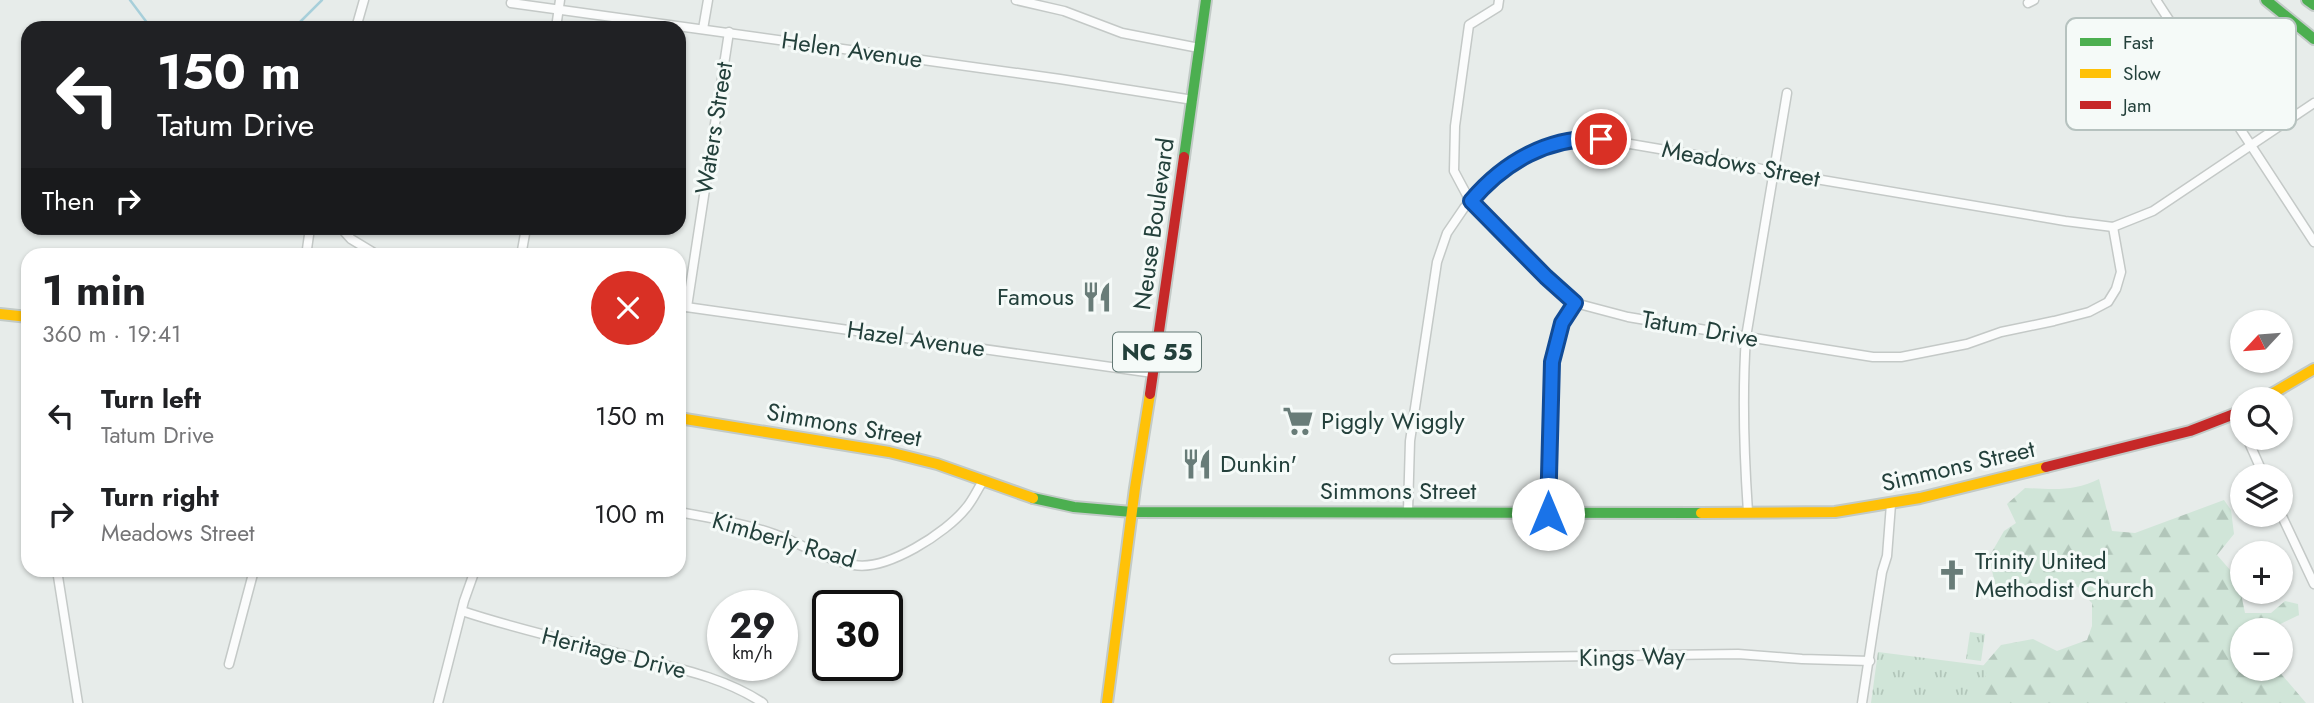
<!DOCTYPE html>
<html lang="en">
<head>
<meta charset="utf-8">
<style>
  body { margin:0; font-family:Jost,sans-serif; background:#f2f2f2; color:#202124; height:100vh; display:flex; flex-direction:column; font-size:26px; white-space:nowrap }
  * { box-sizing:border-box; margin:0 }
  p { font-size:23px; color:#757577 }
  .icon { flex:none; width:38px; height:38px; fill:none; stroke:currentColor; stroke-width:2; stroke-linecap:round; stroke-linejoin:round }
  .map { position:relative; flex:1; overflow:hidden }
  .drawer { position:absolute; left:21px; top:248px; width:665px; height:329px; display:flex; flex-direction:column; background:#fff; border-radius:21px; box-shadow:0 2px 5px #0004 }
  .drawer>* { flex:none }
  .hud { position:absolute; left:21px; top:21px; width:665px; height:214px; border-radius:21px; box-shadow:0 2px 5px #0004; background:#202124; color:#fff; overflow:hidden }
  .needle { width:46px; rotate:244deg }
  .tools { position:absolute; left:2230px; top:310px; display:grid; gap:14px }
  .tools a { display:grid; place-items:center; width:63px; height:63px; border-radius:50%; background:#fff; box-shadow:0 2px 5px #0004; font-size:35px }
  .speed { position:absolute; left:707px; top:590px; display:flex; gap:14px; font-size:35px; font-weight:700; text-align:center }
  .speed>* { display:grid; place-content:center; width:91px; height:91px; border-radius:50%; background:#fff; box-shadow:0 2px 5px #0004; line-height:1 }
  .speed small { font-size:18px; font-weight:400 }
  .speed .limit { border:4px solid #111; border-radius:10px; background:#fff; color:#111 }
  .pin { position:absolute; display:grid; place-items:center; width:60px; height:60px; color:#fff; margin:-30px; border:4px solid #fff; border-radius:50%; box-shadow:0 2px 7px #0007 }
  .me { position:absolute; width:77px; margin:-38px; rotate:0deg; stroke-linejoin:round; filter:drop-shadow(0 0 5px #0008) }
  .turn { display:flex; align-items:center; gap:24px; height:147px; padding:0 21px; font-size:32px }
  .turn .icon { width:91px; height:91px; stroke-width:2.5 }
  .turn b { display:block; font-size:49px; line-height:60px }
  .then { display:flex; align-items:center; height:66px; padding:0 21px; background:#0003; gap:14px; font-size:26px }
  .round { display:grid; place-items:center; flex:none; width:74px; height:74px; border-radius:37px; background:#f2f2f2 }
  .headline { display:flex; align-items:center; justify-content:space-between; height:119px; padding:0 21px }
  h1 { font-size:42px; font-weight:700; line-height:52px }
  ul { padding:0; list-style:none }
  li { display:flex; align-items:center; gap:21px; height:98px; padding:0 21px }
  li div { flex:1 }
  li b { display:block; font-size:26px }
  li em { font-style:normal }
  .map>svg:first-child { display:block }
  .forest { fill:url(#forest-firs) }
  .park { fill:url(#park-tufts) }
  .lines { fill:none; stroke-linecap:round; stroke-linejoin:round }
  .stream { stroke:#a7cfda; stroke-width:2.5 }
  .street-casing { stroke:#c4c9c7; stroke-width:11 }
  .fast-casing { stroke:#c2cac7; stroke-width:14 }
  .slow-casing { stroke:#c2cac7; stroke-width:14 }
  .jam-casing { stroke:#c2cac7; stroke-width:14 }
  .street { stroke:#fbfcfc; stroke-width:8 }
  .fast { stroke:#4caf50; stroke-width:10 }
  .slow { stroke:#ffc107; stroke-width:10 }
  .jam { stroke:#c62828; stroke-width:10 }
  .route-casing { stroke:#114b97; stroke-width:18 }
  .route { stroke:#1a73e8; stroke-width:12 }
  .labels { text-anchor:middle; stroke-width:6; stroke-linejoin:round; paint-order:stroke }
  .shield { fill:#f5faf8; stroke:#627874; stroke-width:2 }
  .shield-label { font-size:23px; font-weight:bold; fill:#23403b }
  .street-label { font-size:24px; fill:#23403b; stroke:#f5faf8 }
  .poi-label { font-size:24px; fill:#23403b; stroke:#f5faf8; text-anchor:start }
  .key { fill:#f5faf8; stroke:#b6c2bf; stroke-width:2 }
  .key-label { font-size:19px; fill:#23403b }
</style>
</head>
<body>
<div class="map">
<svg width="2314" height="703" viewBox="0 0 2314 703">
  <defs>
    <pattern id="forest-firs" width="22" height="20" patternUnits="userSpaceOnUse" patternTransform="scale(1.75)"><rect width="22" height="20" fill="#d0e5d8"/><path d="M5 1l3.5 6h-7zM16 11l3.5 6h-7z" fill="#b2c6ba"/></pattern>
    <pattern id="park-tufts" width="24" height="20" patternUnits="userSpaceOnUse" patternTransform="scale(1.75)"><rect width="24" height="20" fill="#d0e5d8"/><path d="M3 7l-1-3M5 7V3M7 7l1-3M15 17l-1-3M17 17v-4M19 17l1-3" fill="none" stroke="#b2c6ba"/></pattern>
  </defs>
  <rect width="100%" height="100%" fill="#e7ecea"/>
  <path class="forest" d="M2099 479 2112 531 2135 533 2224 500 2231 510 2234 534 2217 555 2238 579 2245 613H2271L2285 601 2298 604 2299 615 2268 630H2242V668L2277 669 2306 703H1956L1959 694 2001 645 2033 639 2057 651 2087 640 2092 626V603L2078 587 2040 583 2009 592 1995 584 1989 557 2004 531 2016 523 2007 504 2025 488C2053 489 2073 492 2099 479Z"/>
  <g class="park">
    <polygon points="1970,632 1985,634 1981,661 1966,659"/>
    <polygon points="1878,652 1988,666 1979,703 1871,703"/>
  </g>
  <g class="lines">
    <g class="stream">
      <polyline points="130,0 151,28"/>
      <polyline points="294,28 322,0"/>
    </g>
    <g class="street-casing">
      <g id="street">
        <polyline points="1016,0 1064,11 1122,33 1199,48"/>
        <polyline points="1499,0 1498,7 1469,25 1455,126 1454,171 1470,201 1546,277 1575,303 1628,317 1760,339 1873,357 1901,357 1967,344 2001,332 2054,321 2089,312 2108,302 2116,289 2121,272 2113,227"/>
        <polyline points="2156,0 2314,242"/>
        <polyline points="511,3 1060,79 1193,100"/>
        <polyline points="2028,3 2034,0"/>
        <polyline points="356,28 364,0"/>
        <polyline points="556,28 560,0"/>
        <polyline points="703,29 708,0"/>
        <polyline points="341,228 351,239 379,256"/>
        <polyline points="306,256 310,228"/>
        <polyline points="521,256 526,228"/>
        <polyline points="679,306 1153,373"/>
        <polyline points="687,307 729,32"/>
        <polyline points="2237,414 2242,425"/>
        <polyline points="2247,438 2264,476"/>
        <polyline points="1408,511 1410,441 1437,262 1447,233 1464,208 1483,187 1503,169 1526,154 1573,140 1601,139 1724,160 1774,172 2065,221 2113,227 2153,211 2314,103"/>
        <path d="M679 512C711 518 743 523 774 534 800 543 826 560 854 565 887 571 946 533 966 508 973 500 977 490 983 481"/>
        <path d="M1748 512C1744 454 1742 395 1746 337L1787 93"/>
        <polyline points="2280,512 2314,584"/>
        <polyline points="1548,514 1552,363 1562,323 1575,303"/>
        <polyline points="57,570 78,703"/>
        <path d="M462 611C519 630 579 643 637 658 681 669 725 678 763 703"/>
        <polyline points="1394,659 1738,654 1802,659 1870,661"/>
        <polyline points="229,664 254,570"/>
        <polyline points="438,703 464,601 475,570"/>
        <polyline points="1862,703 1882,572 1887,556 1891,504"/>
      </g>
    </g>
    <g class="fast-casing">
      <g id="fast">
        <polyline points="2266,0 2314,39"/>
        <polyline points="2307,0 2314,5"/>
        <polyline points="1184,157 1206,0"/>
        <polyline points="1033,498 1074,507 1132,512 1701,513"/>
      </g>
    </g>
    <g class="slow-casing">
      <g id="slow">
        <polyline points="0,314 28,317"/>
        <polyline points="2263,399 2314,369"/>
        <polyline points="679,418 889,452 937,464 1033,498"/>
        <polyline points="1701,513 1835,512 1920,498 2046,467"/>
        <polyline points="1107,703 1135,488 1150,394"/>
      </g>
    </g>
    <g class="jam-casing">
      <g id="jam">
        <polyline points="1150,394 1184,157"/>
        <polyline points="2046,467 2190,431 2242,411"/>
      </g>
    </g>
    <use href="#street" class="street"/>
    <use href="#fast" class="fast"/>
    <use href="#slow" class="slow"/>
    <use href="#jam" class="jam"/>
  </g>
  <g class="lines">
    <g class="route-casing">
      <path id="route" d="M1548 514 1552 362 1562 323 1575 303 1546 277 1471 201C1504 162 1549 136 1601 139"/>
    </g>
    <use href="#route" class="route"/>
  </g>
  <defs>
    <g id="restaurant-bare" transform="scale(2.415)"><path d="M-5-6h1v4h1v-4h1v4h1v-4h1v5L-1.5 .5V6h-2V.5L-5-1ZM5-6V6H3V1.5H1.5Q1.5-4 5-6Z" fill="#687c78" stroke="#f5faf8" stroke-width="2.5" paint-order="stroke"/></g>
    <g id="supermarket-bare" transform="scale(2.415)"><path d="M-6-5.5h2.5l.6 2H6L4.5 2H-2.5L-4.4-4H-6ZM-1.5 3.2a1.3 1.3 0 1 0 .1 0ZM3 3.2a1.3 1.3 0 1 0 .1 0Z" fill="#687c78" stroke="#f5faf8" stroke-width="2.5" paint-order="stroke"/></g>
    <g id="church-bare" transform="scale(2.415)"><path d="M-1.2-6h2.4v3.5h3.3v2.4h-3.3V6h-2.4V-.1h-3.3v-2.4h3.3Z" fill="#687c78" stroke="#f5faf8" stroke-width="2.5" paint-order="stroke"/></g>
  </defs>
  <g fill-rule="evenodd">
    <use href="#restaurant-bare" x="1097" y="297"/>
    <use href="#supermarket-bare" x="1298" y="421"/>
    <use href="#restaurant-bare" x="1197" y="464"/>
    <use href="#church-bare" x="1952" y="575"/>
  </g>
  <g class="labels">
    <rect class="shield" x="1113" y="332.5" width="88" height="39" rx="5"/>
    <g class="shield-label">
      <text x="1157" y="360">NC 55</text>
    </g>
    <g class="street-label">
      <text transform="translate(852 50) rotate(8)" y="8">Helen Avenue</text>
      <text transform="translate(714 128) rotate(-81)" y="8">Waters Street</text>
      <text transform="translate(1741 164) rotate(11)" y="8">Meadows Street</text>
      <text transform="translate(1154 224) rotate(-82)" y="8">Neuse Boulevard</text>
      <text transform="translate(1700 329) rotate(10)" y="8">Tatum Drive</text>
      <text transform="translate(916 339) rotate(8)" y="8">Hazel Avenue</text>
      <text transform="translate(844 425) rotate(10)" y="8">Simmons Street</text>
      <text transform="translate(1958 466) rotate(-13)" y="8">Simmons Street</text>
      <text x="1398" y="499">Simmons Street</text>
      <text transform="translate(784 540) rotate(16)" y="8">Kimberly Road</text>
      <text transform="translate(614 653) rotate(14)" y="8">Heritage Drive</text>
      <text transform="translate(1632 657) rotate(-1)" y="8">Kings Way</text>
    </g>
    <g class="poi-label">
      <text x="1074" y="305" text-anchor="end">Famous</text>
      <text x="1321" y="429">Piggly Wiggly</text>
      <text x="1220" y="472">Dunkin'</text>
      <text x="1975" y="569">Trinity United<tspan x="1975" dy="28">Methodist Church</tspan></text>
    </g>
  </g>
  <rect x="2066" y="18" width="230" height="112" rx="10" class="key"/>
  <rect x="2080" y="38" width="31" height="8" fill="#4caf50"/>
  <rect x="2080" y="69" width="31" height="9" fill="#ffc107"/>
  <rect x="2080" y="101" width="31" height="8" fill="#c62828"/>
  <g class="key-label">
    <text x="2123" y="49">Fast</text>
    <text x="2123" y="80">Slow</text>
    <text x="2123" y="112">Jam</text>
  </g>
</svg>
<div class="tools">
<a><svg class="needle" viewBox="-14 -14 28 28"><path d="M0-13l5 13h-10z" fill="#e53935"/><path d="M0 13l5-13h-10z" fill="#757577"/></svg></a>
<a><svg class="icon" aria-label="search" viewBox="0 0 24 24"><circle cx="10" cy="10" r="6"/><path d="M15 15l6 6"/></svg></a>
<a><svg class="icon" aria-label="layers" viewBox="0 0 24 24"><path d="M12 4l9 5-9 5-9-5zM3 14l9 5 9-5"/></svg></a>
<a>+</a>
<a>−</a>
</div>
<div class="speed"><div>29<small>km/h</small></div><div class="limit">30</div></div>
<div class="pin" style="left:1601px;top:139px;background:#d93025"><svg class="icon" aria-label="arrive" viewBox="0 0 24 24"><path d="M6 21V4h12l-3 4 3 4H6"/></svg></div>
<svg class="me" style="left:1548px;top:514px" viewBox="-20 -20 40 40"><circle r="19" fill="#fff"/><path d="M0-13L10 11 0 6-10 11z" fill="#1a73e8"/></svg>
<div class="hud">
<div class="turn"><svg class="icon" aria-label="left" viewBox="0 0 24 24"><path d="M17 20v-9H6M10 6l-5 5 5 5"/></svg><div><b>150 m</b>Tatum Drive</div></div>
<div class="then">Then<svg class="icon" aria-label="right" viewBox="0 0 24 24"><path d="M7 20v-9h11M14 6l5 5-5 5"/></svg></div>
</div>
<section class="drawer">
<div class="headline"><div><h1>1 min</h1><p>360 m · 19:41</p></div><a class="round" style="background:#d93025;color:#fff"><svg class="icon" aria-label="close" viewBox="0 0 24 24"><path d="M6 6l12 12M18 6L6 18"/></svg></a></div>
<ul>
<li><svg class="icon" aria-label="left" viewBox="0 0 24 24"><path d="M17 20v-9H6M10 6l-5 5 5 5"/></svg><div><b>Turn left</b><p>Tatum Drive</p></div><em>150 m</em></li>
<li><svg class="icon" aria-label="right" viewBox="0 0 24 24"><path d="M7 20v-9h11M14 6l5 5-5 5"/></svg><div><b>Turn right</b><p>Meadows Street</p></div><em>100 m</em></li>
</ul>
</section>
</div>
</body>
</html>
